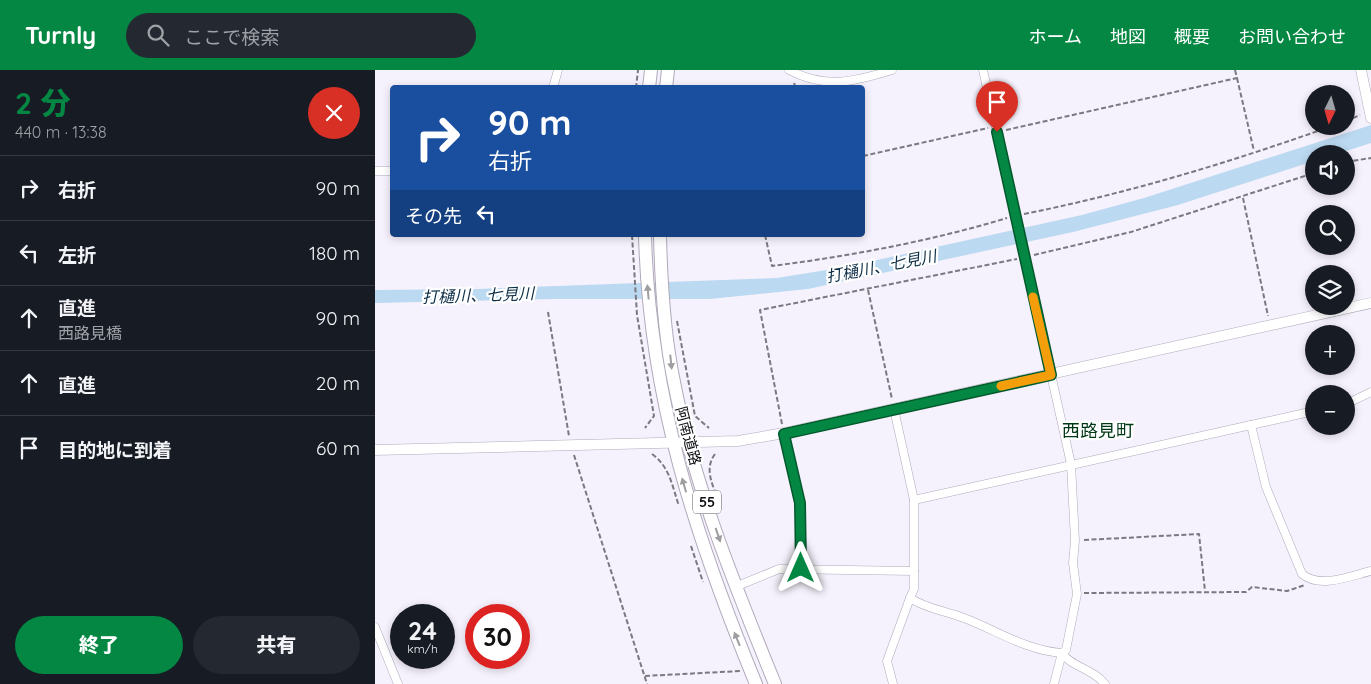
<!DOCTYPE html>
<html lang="ja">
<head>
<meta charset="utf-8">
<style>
  body { margin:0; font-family:Quicksand,"Noto Sans JP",sans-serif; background:#242831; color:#f1f3f6; height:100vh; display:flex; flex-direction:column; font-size:19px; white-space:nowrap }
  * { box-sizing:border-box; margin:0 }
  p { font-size:16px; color:#9ea1a6 }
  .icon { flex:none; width:28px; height:28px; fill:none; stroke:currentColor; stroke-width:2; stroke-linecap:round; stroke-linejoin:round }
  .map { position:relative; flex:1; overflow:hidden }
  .details { display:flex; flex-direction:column; background:#171b24; width:375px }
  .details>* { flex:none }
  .banner { position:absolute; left:15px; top:15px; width:475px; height:152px; border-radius:5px; box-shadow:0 2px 8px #0003; background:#1a4fa0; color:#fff; overflow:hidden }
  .needle { width:32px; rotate:185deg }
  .controls { position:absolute; left:930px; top:15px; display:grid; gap:10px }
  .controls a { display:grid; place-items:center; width:50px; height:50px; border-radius:50%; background:#171b24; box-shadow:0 2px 8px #0003; font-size:25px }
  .speed { position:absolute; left:15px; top:534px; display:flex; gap:10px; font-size:25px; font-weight:700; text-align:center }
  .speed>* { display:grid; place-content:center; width:65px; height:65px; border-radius:50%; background:#171b24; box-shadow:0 2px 8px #0003; line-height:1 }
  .speed small { font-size:12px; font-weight:400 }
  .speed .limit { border:8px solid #d22; background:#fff; color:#111 }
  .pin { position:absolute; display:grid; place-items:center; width:42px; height:42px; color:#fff; margin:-51px -21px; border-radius:50% 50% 50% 0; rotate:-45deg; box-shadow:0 0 5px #0007 }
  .pin .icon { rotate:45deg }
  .me { position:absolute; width:55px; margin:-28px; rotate:0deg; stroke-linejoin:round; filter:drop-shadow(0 0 4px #0008) }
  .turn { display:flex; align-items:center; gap:18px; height:105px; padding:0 15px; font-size:22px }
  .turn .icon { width:65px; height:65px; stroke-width:2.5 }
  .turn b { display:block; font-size:35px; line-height:42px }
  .then { display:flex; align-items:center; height:48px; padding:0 15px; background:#0003; gap:10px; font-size:19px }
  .round { display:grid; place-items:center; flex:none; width:52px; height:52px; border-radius:26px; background:#242831 }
  .summary { display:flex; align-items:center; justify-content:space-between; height:85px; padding:0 15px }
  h1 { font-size:30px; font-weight:800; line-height:38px; color:#048743 }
  .primary-button { display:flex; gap:10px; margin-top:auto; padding:10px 15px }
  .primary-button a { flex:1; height:58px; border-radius:30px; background:#048743; color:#fff; font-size:20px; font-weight:800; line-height:58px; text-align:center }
  .primary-button a+a { background:#242831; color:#f1f3f6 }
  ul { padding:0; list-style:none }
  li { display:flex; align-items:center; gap:15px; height:65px; padding:0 15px; border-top:1px solid #363941 }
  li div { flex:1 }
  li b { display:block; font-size:19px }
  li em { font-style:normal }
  header { display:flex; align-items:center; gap:30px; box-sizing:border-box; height:70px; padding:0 25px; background:#048743; color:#fff }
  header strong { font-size:24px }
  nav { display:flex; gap:28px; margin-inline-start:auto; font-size:18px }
  .search { width:350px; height:45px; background:#242831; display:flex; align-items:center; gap:12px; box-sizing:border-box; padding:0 18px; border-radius:28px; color:#9ea1a6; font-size:19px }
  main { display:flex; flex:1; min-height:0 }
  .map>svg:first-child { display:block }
  .water { fill:#bbd9f1 }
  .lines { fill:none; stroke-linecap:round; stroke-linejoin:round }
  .minor-casing { stroke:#b0a9ba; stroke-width:9 }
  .tertiary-casing { stroke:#b0a9ba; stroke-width:11 }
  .trunk-casing { stroke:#b0a9ba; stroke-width:14 }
  .path { stroke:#7b787f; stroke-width:2; stroke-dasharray:5 2.5; stroke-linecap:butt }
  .minor { stroke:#fff; stroke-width:8 }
  .tertiary { stroke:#fff; stroke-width:10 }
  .trunk { stroke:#fff; stroke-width:12 }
  .oneway { fill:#9e9d9f }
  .route-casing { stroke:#03582c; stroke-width:12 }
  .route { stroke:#048743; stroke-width:9 }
  .slow { stroke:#f59e0b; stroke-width:9 }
  .labels { text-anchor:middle; stroke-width:4.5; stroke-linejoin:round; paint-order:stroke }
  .shield { fill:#fff; stroke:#565458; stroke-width:1 }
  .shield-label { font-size:14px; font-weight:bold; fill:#0d0b10 }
  .street-label { font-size:15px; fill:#0d0b10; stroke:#fff }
  .water-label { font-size:16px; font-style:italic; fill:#0e2f47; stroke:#fff }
  .quarter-label { font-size:18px; fill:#003817; stroke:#fff }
</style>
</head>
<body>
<header>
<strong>Turnly</strong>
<div class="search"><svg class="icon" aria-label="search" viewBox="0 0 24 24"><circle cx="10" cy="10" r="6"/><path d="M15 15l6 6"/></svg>ここで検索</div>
<nav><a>ホーム</a><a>地図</a><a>概要</a><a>お問い合わせ</a></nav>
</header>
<main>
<section class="details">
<div class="summary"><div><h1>2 分</h1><p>440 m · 13:38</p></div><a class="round" style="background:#d93025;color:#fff"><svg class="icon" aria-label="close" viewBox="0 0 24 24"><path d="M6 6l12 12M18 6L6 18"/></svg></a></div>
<ul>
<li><svg class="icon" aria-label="right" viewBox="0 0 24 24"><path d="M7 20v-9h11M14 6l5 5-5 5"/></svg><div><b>右折</b></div><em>90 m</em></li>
<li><svg class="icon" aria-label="left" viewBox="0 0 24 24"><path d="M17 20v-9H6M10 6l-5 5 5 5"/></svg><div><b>左折</b></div><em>180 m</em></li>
<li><svg class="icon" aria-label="ahead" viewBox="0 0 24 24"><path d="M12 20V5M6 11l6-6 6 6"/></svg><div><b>直進</b><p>西路見橋</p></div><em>90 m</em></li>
<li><svg class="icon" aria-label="ahead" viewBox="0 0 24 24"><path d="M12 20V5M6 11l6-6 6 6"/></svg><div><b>直進</b></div><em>20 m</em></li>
<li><svg class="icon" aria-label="arrive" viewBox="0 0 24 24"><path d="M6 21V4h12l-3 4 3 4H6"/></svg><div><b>目的地に到着</b></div><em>60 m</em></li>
</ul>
<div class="primary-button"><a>終了</a><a>共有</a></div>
</section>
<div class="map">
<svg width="996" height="614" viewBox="0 0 996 614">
  <rect width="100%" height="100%" fill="#f6f2fd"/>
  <polygon class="water" points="996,55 996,73 962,84 939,84 939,91 803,135 698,162 433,219 335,229 180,229 0,233 0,220 102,219 402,208 470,197 707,145 769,128"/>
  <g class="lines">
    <g class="minor-casing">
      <g id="minor">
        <path d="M414 0C450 19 479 12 517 0"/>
        <polyline points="608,0 696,394 700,471 698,493 702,524 691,580 687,583 679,614"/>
        <polyline points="178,18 183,0"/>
        <polyline points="0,101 18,101"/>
        <polyline points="971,334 996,322"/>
        <path d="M519 339 539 430V519L535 528C551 539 572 541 589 548 621 560 652 581 687 583"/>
        <path d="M939 341 876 355 891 417 927 504C945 519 975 506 996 501"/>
        <polyline points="409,363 425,433 426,498"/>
        <polyline points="539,430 876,355"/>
        <polyline points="360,517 404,499 539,501"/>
        <polyline points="0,557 23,614"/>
        <path d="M687 583C696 597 717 598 730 614"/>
        <polyline points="518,614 512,591 535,528"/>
      </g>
    </g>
    <g class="tertiary-casing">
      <g id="tertiary">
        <polyline points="986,0 996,48"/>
        <polyline points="0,380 363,371 409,363 996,233"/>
      </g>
    </g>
    <g class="trunk-casing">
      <g id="trunk">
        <polyline points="274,18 276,0"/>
        <polyline points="291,18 293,0"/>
        <path d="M270 165C274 326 320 466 381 614"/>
        <path d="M285 165C286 210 290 269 299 312 319 416 360 516 400 614"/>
      </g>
    </g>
    <g class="path">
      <polyline points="862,8 879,81"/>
      <polyline points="419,13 421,18"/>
      <polyline points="261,18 263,0"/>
      <polyline points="971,51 985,45"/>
      <polyline points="631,60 862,8 860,0"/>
      <polyline points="488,86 613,58"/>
      <polyline points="971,92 996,88"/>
      <polyline points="868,128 893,246"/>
      <path d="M649 144C754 123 856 92 957 56"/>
      <polyline points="257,165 262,245 279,346 270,358"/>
      <path d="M390 165 397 196C475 186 556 171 632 148"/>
      <polyline points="659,185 756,162 939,103"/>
      <polyline points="493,220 517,329"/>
      <polyline points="173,242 194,366"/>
      <polyline points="302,251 320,346 334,358"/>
      <polyline points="407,354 385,240 642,189"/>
      <path d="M277 384C295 397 297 416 304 436"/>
      <path d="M340 384C328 400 339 417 345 435"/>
      <polyline points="199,385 272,614"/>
      <polyline points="709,470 824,464 830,521"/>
      <polyline points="316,476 328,512"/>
      <polyline points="709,523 871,522 877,517 912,521 930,515"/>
      <polyline points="270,606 365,601"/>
    </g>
    <use href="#minor" class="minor"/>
    <use href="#tertiary" class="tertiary"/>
    <use href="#trunk" class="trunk"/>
  </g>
  <defs><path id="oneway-solid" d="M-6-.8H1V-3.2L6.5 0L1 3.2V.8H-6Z" transform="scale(1.25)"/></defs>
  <g class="oneway">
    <use href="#oneway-solid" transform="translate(273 222) rotate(-95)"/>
    <use href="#oneway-solid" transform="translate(296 292) rotate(84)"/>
    <use href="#oneway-solid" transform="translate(309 415) rotate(-106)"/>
    <use href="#oneway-solid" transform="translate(343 465) rotate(71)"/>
    <use href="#oneway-solid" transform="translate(362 569) rotate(-112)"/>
  </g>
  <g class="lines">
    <g class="route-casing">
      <polyline id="route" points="426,498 425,433 409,364 676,305 622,62"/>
    </g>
    <use href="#route" class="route"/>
    <polyline class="slow" points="626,316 676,305 658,227"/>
  </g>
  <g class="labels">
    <rect class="shield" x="318" y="420.5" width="28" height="23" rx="4"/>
    <g class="shield-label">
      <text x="332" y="437">55</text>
    </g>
    <g class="street-label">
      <text transform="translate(313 366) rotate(75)" y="5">阿南道路</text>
    </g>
    <g class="water-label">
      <text transform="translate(506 196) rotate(-11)" y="6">打樋川、七見川</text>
      <text transform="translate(103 225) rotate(-2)" y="6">打樋川、七見川</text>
    </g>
    <g class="quarter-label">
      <text x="723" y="367">西路見町</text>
    </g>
  </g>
</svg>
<div class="controls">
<a><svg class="needle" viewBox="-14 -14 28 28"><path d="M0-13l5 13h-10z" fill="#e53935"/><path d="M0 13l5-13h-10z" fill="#9ea1a6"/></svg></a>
<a><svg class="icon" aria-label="sound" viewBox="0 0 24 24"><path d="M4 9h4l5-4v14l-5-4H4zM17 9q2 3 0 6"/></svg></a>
<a><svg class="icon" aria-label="search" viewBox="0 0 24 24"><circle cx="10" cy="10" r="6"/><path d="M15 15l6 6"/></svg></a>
<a><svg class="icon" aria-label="layers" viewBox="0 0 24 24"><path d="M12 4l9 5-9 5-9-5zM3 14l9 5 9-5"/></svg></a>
<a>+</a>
<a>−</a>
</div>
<div class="speed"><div>24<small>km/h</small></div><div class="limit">30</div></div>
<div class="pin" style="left:622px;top:62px;background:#d93025"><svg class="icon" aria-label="arrive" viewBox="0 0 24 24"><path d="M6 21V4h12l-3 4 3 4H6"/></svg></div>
<svg class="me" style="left:426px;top:498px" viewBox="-20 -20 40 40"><path d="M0-17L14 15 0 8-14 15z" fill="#048743" stroke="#fff" stroke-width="4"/></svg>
<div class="banner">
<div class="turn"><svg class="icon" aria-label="right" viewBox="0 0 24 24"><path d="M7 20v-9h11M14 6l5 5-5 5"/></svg><div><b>90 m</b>右折</div></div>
<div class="then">その先<svg class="icon" aria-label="left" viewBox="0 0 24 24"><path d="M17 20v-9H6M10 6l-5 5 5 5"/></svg></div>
</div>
</div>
</main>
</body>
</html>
